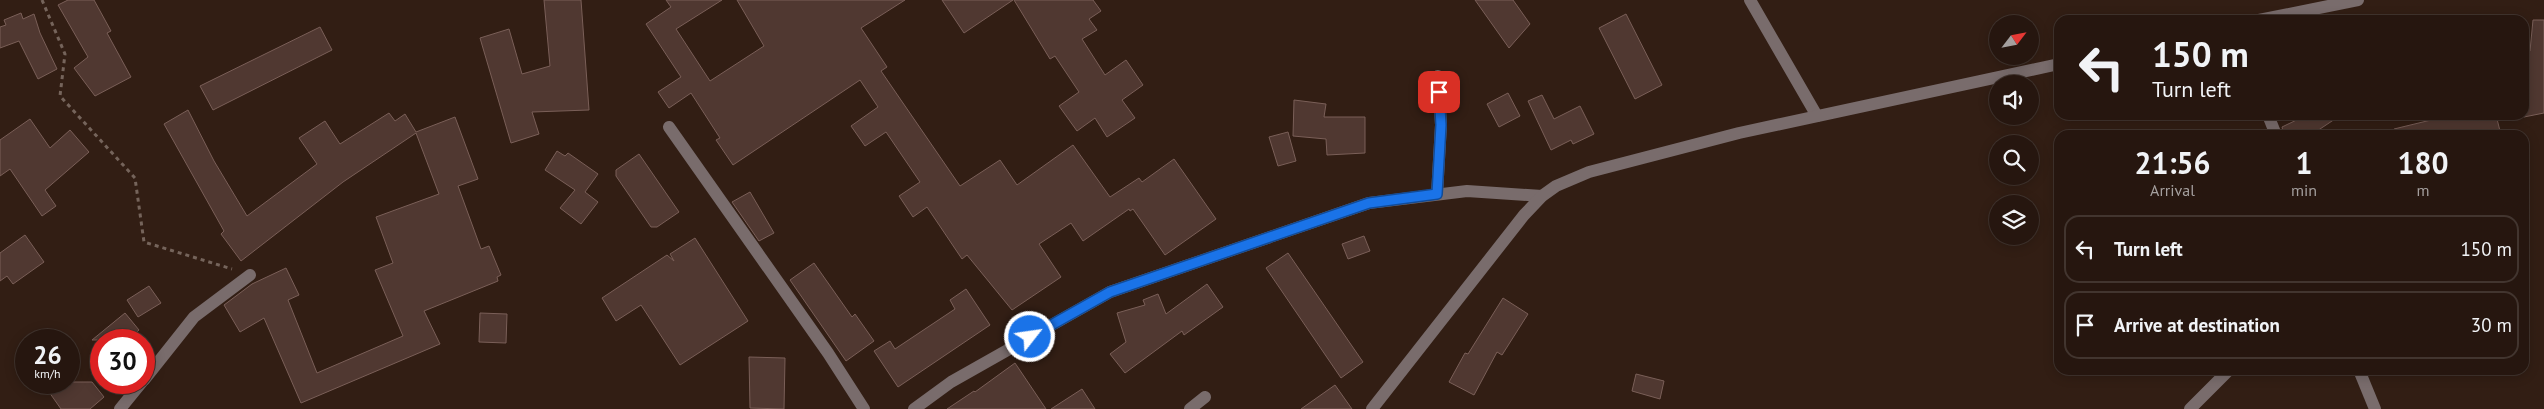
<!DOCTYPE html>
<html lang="en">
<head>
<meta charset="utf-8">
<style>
  body { margin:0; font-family:"PT Sans",sans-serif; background:#2e1f18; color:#f1f3f6; height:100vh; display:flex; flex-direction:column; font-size:19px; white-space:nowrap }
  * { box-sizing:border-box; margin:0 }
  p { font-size:16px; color:#a49f9e }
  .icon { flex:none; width:28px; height:28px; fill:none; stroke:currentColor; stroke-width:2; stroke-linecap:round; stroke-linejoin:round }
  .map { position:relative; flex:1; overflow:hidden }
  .drawer { position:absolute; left:2054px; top:130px; width:475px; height:245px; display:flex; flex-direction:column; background:#26160f; border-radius:15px; box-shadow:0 2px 12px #0003,0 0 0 1px #42352f }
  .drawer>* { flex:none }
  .hud { position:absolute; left:2054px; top:15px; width:475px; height:105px; border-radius:15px; box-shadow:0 2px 12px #0003,0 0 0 1px #42352f; background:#26160f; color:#f1f3f6; overflow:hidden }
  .needle { width:32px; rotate:58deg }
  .tools { position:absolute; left:1989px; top:15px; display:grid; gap:10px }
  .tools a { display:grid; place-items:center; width:50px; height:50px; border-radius:50%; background:#26160f; box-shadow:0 2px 12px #0003,0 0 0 1px #42352f; font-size:25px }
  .speed { position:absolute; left:15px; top:329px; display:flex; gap:10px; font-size:25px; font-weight:700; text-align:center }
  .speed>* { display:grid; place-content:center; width:65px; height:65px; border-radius:50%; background:#26160f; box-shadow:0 2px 12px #0003,0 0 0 1px #42352f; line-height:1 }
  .speed small { font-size:12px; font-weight:400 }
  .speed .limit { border:8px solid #d22; background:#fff; color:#111 }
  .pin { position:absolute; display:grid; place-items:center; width:42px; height:42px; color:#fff; margin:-21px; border-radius:10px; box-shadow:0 2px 8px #0006 }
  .me { position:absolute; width:55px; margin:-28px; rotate:60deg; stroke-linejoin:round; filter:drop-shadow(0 0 4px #0008) }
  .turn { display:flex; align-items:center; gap:18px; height:105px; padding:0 15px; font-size:22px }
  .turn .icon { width:65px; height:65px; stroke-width:2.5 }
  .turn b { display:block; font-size:35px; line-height:42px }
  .eta { display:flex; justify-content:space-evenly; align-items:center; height:85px; text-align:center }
  .eta b { font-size:30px; font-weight:600; line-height:35px }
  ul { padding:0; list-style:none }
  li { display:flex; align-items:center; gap:15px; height:68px; margin:0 10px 8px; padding:0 5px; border:2px solid #42352f; border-radius:15px }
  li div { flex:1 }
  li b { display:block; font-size:19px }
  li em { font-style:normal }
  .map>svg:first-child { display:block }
  .building { fill:#503831; stroke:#7a5f58 }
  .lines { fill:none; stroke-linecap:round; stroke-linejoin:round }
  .path { stroke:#75645b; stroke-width:3; stroke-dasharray:4 4; stroke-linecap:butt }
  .minor { stroke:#796c6c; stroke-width:12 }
  .route-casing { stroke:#114b97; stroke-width:12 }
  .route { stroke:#1a73e8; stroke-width:9 }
</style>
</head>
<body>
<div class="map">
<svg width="2544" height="409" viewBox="0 0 2544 409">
  <rect width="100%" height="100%" fill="#321e14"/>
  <g class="building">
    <polygon points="68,0 94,0 111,31 107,33 131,77 95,96 74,68 88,57 58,5"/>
    <polygon points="544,0 581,0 589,110 532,112 539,134 511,143 480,38 509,29 522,74 550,66"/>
    <polygon points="666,0 722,0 676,29 710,81 764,46 737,0 905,0 861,28 887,67 881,71 960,186 1000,160 1017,185 1073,145 1110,197 1139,178 1142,182 1174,159 1216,219 1165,255 1133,209 1130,211 1129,209 1083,241 1071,223 1039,244 1061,277 1012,310 967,255 962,259 927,207 913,217 899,196 920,182 886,132 865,146 851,126 878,107 860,80 733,165 716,140 720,138 691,93 669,108 658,92 681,77 646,24 671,7"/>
    <polygon points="942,0 1013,0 964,33"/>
    <polygon points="1014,0 1093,0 1101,11 1089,19 1097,30 1082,39 1105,75 1126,60 1143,85 1122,100 1135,118 1107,137 1095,118 1077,131 1059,106 1079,92 1055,56 1050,59"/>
    <polygon points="1475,0 1513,0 1530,24 1509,48"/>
    <polygon points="21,13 23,19 34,14 40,33 57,69 38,79 19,41 0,48 0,27 6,25 4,20"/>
    <polygon points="1626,14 1662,85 1635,99 1599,28"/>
    <polygon points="2533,20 2544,20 2544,113 2524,117 2524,53 2530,51"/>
    <polygon points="320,27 332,50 213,110 200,86"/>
    <polygon points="1508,93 1520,116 1499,127 1487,104"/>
    <polygon points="1542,95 1554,119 1580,106 1594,134 1573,144 1571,140 1551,150 1528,101"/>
    <polygon points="1294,100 1326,104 1324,117 1365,117 1365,153 1327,155 1326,139 1293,136"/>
    <polygon points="188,110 214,161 247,216 317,164 299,138 325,121 340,144 389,113 395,121 405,114 416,132 455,117 478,179 458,186 481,249 489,246 501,275 497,277 498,281 424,311 440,344 301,403 264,318 240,332 224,305 252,284 286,268 299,295 288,300 317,373 403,336 375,270 393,263 376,217 439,194 416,133 343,182 241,261 221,234 224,231 164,124"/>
    <polygon points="2307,115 2341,115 2311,135 2284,135 2282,127"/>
    <polygon points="2430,115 2496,115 2501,135 2395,135 2394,129 2431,120"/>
    <polygon points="30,119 50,148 70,130 89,152 45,190 56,206 42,216 10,169 0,176 0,140"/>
    <polygon points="1288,132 1296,161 1278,166 1269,137"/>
    <polygon points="557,151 565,156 568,153 598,174 585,192 598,202 581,224 560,208 575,190 545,170"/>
    <polygon points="639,154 679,212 657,227 651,227 616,176 616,170"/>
    <polygon points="750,192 774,233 759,241 732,202"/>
    <polygon points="25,235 44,262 13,284 7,276 0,281 0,253"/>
    <polygon points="1364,236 1370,251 1348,259 1342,244"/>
    <polygon points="695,238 748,321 680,365 641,305 616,321 602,298 667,255 674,261 670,254"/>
    <polygon points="1288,253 1363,362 1341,378 1266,268"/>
    <polygon points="814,263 852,317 855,314 874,341 846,361 790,280"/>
    <polygon points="1207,284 1223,307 1184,335 1182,331 1125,373 1110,354 1126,342 1117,313 1145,305 1143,300 1158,294 1166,314"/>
    <polygon points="149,286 161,303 138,317 127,300"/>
    <polygon points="966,289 990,325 898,387 874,351 890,341 895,349 955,309 950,300"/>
    <polygon points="1503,298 1528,314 1502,355 1497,352 1474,395 1449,382 1465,353 1468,354"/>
    <polygon points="125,313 139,330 128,340 92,340"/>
    <polygon points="480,313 507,314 506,343 479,342"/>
    <polygon points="749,357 785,358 784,409 750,408"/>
    <polygon points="1015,363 1046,409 947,409 974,391 975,392"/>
    <polygon points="1636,374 1664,381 1660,399 1632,391"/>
    <polygon points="42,382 92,382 104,397 90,409 61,409"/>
    <polygon points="1335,385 1352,409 1301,409"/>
    <polygon points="1082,389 1095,409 1051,409"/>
  </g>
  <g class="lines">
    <polyline class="path" points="42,0 65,54 60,96 135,178 144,242 232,269"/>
    <g class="minor">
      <polyline points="1750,0 1817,116"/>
      <polyline points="2259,20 2358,0"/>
      <polyline points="2268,115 2276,135"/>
      <polyline points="669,127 828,353 864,409"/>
      <polyline points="1437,194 1441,125 1438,76"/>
      <polyline points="2359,370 2375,409"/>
      <polyline points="144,380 194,317 250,275"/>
      <polyline points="120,409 142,382"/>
      <polyline points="914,409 951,382 1110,292 1369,203 1467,191 1542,196"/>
      <polyline points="1190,409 1205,397"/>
      <polyline points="1372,409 1524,215 1542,196 1556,186 1589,172 1739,133 2059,64"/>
      <polyline points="2190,409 2229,370"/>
    </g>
  </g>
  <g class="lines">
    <g class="route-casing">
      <polyline id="route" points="1030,337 1110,292 1369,203 1437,194 1441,125 1439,92"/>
    </g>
    <use href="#route" class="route"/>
  </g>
</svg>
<div class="tools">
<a><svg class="needle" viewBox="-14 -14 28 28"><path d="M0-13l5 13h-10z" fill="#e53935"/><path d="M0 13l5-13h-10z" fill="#a49f9e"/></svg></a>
<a><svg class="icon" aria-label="sound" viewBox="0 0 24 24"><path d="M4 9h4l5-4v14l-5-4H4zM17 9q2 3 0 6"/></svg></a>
<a><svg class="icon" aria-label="search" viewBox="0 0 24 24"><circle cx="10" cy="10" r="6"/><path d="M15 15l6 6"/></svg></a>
<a><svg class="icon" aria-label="layers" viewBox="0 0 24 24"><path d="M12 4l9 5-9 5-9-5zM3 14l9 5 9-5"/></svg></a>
</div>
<div class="speed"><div>26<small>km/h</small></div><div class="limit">30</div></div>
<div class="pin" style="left:1439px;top:92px;background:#d93025"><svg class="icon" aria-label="arrive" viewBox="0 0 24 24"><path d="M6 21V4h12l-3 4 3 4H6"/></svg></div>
<svg class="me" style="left:1030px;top:337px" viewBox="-20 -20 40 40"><circle r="17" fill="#1a73e8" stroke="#fff" stroke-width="3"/><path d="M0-11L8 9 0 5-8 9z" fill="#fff"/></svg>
<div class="hud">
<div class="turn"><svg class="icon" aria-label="left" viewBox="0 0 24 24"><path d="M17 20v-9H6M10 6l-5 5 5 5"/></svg><div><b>150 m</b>Turn left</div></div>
</div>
<section class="drawer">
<div class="eta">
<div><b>21:56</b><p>Arrival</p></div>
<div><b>1</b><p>min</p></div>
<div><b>180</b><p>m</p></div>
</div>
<ul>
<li><svg class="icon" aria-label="left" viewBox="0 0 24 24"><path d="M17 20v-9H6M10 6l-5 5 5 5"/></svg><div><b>Turn left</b></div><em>150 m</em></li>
<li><svg class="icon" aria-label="arrive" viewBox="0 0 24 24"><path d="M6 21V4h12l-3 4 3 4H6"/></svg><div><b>Arrive at destination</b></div><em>30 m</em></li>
</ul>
</section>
</div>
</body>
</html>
